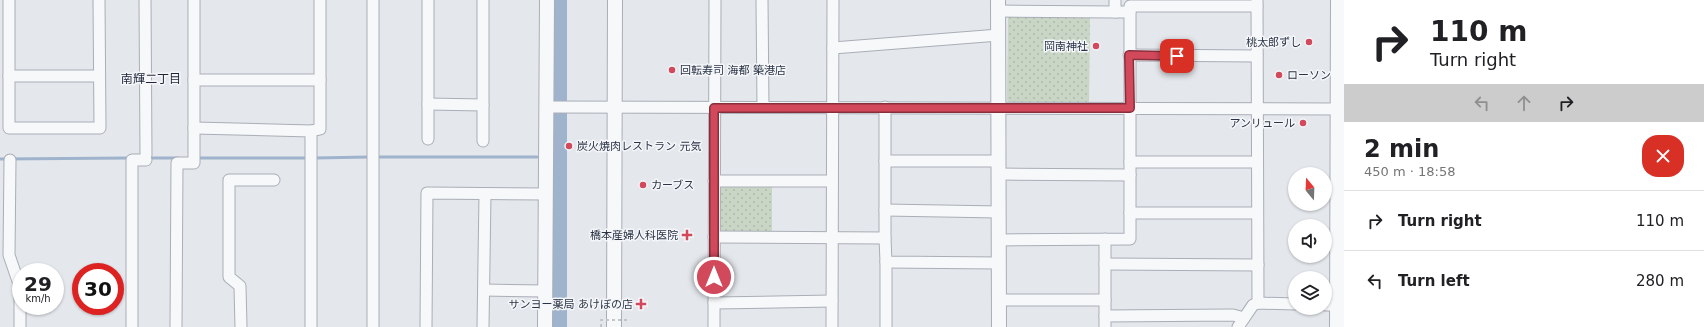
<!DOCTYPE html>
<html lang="en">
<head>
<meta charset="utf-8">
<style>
  body { margin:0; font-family:"DejaVu Sans","Noto Sans JP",sans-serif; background:#f6f6f6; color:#202124; height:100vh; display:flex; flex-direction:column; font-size:15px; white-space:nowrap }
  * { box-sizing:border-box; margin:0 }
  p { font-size:13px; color:#757577 }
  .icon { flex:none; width:22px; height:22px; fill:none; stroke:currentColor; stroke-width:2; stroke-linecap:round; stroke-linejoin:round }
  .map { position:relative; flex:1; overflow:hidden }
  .panel { display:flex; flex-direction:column; background:#fff; width:360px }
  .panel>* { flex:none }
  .top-card { background:#fff; color:#202124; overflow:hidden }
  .needle { width:26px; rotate:341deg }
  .fabs { position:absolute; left:1288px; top:167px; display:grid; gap:8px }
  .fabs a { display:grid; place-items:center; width:44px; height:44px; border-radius:50%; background:#fff; box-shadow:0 1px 3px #0004; font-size:20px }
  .speed { position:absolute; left:12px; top:263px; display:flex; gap:8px; font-size:20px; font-weight:700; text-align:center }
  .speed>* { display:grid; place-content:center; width:52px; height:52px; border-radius:50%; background:#fff; box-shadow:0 1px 3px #0004; line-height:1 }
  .speed small { font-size:10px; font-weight:400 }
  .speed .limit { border:6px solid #d22; background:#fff; color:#111 }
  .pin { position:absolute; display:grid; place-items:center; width:34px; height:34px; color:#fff; margin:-17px; border-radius:8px; box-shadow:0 2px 6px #0006 }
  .me { position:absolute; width:44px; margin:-22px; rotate:0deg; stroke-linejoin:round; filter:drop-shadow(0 0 3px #0008) }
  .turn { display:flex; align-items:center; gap:14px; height:84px; padding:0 20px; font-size:18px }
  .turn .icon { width:52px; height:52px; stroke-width:2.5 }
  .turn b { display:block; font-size:28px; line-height:34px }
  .lanes { display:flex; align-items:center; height:38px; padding:0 20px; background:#0003; justify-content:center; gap:20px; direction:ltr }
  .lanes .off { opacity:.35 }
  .round { display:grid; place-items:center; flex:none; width:42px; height:42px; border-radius:16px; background:#f6f6f6 }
  .headline { display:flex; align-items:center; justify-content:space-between; height:68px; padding:0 20px }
  h1 { font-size:24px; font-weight:600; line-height:30px }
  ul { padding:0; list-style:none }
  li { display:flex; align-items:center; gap:12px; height:60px; padding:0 20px; border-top:1px solid #e0e0e0 }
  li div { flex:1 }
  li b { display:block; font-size:15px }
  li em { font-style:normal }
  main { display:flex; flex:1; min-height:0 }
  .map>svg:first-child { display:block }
  .park { fill:url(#park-dots) }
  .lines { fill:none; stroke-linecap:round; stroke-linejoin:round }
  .stream { stroke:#9fb4cc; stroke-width:3 }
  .river { stroke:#9fb4cc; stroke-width:18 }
  .minor-casing { stroke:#a9aeb7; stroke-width:13 }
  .tertiary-casing { stroke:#a9aeb7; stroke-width:16 }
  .path { stroke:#c2c5cb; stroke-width:2; stroke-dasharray:3 3; stroke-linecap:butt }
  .minor { stroke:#f7f8fa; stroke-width:11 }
  .tertiary { stroke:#f7f8fa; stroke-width:14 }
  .path-bridge { stroke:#c2c5cb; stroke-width:2; stroke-dasharray:3 3; stroke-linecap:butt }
  .route-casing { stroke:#882f3b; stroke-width:10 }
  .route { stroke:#d1495b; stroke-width:7 }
  .poi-dot { fill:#d1495b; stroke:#f4f6f9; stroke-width:1.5 }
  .labels { text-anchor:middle; stroke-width:3; stroke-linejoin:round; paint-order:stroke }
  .poi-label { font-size:11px; fill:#2b3445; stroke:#f4f6f9; text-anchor:end }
  .neighbourhood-label { font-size:12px; fill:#1d2536; stroke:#f4f6f9 }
</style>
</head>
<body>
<main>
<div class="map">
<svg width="1344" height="327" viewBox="0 0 1344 327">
  <defs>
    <pattern id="park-dots" width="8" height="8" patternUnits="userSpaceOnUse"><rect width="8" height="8" fill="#c9d6c5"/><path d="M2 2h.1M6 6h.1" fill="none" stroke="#adb8ab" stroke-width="1.8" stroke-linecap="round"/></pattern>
  </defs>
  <rect width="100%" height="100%" fill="#e4e7ec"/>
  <g class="park">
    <polygon points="1011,15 1090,16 1089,102 1009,103 1007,100 1008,18"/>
    <polygon points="724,185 772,185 772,235 723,235 719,230 719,190"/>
  </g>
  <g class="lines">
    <g class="stream">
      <polyline points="376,157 537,157"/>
      <polyline points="554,157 558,157"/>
      <polyline points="148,158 178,158"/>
      <polyline points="196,158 308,158"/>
      <polyline points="314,158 370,157"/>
      <polyline points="0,159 130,158"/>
    </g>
    <polyline class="river" points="558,327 558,0"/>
    <g class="minor-casing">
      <g id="minor">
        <polyline points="9,0 9,128 100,128 99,0"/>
        <polyline points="145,0 146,155"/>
        <polyline points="373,0 373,327"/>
        <polyline points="762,0 763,107"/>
        <polyline points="1257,0 1258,303"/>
        <polyline points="999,11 1115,12"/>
        <polyline points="1130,12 1130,6 1257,6"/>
        <polyline points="833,48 999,35"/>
        <polyline points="1129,55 1257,56"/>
        <polyline points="9,76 99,76"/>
        <polyline points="194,80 320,80"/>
        <polyline points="428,104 483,105"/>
        <polyline points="546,107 1338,109"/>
        <polyline points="194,128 311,131 320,129 320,0"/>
        <polyline points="311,131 311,327"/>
        <polyline points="428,139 428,0"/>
        <polyline points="483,141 483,0"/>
        <polyline points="10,160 9,255 20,287 20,327"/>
        <polyline points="885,161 999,161"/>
        <polyline points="1130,162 1257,162"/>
        <polyline points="999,174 1130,175"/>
        <polyline points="714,181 832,181"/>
        <polyline points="885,210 999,212"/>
        <polyline points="1130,213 1257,213"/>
        <polyline points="714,237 885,238 886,262 999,263"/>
        <polyline points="885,238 885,107"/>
        <polyline points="999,240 1130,239 1130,12 1115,12 1115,0"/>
        <polyline points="886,262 886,327"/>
        <polyline points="1105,264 1258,265"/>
        <polyline points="484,290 545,291"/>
        <polyline points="999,300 1105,300"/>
        <polyline points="714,303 832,301"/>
        <polyline points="1325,305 1344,305"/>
        <polyline points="1105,316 1233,315 1244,318"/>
        <polyline points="132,327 132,160 146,160"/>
        <polyline points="176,327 177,163 194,163 194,0"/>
        <polyline points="241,327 240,286 229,277 229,180 274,180"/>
        <polyline points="426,327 427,193 546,194"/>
        <polyline points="483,327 485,194"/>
        <polyline points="714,327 715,0"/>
        <polyline points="832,327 833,0"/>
        <polyline points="1105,327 1105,239"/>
        <polyline points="1238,327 1253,305 1258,303 1295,304"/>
      </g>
    </g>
    <g class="tertiary-casing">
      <g id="tertiary">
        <polyline points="998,0 999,327"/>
        <polyline points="545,327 547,0"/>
        <polyline points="614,327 615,0"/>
        <polyline points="1337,327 1338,0"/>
      </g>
    </g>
    <polyline class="path" points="601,327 601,321"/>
    <use href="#minor" class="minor"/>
    <use href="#tertiary" class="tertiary"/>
    <polyline class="path-bridge" points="601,321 601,320 627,320 627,321"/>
  </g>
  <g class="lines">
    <g class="route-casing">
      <polyline id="route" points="714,277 714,108 1130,108 1129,55 1177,56"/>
    </g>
    <use href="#route" class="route"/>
  </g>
  <g class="poi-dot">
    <circle cx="1309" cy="42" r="4"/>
    <circle cx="1096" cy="46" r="4"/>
    <circle cx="672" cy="70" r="4"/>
    <circle cx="1279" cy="75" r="4"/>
    <circle cx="1303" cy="123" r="4"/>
    <circle cx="569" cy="146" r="4"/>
    <circle cx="643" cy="185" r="4"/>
    <path d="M685 229h4v4h4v4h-4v4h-4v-4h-4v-4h4z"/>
    <path d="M639 298h4v4h4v4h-4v4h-4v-4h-4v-4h4z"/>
  </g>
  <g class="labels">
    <g class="poi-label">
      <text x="1301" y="46">桃太郎ずし</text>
      <text x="1088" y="50">岡南神社</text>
      <text x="680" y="74" text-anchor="start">回転寿司 海都 築港店</text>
      <text x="1287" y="79" text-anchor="start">ローソン</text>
      <text x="1295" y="127">アンリュール</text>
      <text x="577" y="150" text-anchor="start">炭火焼肉レストラン 元気</text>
      <text x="651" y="189" text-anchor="start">カーブス</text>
      <text x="678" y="239">橋本産婦人科医院</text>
      <text x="633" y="308">サンヨー薬局 あけぼの店</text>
    </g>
    <g class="neighbourhood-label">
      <text x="151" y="83">南輝二丁目</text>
    </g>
  </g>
</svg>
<div class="fabs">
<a><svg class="needle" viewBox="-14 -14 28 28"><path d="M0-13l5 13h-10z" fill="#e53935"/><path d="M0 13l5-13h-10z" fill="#757577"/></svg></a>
<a><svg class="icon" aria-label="sound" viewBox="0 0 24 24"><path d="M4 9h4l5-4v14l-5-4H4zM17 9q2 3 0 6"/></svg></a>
<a><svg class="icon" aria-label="layers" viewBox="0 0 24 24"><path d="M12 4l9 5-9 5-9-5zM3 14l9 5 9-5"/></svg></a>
</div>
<div class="speed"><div>29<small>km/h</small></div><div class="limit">30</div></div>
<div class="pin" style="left:1177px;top:56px;background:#d93025"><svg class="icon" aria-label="arrive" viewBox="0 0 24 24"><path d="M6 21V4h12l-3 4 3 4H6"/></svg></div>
<svg class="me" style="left:714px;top:277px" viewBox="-20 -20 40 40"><circle r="17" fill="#d1495b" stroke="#fff" stroke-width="3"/><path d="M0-11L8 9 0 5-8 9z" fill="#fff"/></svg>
</div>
<section class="panel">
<div class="top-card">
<div class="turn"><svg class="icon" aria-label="right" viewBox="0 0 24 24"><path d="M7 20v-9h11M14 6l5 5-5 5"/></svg><div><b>110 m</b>Turn right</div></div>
<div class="lanes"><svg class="icon off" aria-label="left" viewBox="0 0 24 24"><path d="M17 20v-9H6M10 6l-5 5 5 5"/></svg><svg class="icon off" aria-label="ahead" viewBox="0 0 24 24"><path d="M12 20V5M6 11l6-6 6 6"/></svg><svg class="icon" aria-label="right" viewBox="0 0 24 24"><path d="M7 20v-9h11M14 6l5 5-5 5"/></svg></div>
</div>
<div class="headline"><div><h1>2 min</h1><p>450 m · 18:58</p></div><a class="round" style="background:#d93025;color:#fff"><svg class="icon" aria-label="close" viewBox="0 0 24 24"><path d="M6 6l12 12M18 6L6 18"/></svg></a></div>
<ul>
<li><svg class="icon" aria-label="right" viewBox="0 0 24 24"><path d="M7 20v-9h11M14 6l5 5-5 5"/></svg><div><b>Turn right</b></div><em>110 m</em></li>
<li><svg class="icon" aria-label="left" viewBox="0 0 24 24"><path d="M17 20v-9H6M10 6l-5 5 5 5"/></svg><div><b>Turn left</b></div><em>280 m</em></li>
</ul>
</section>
</main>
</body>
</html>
